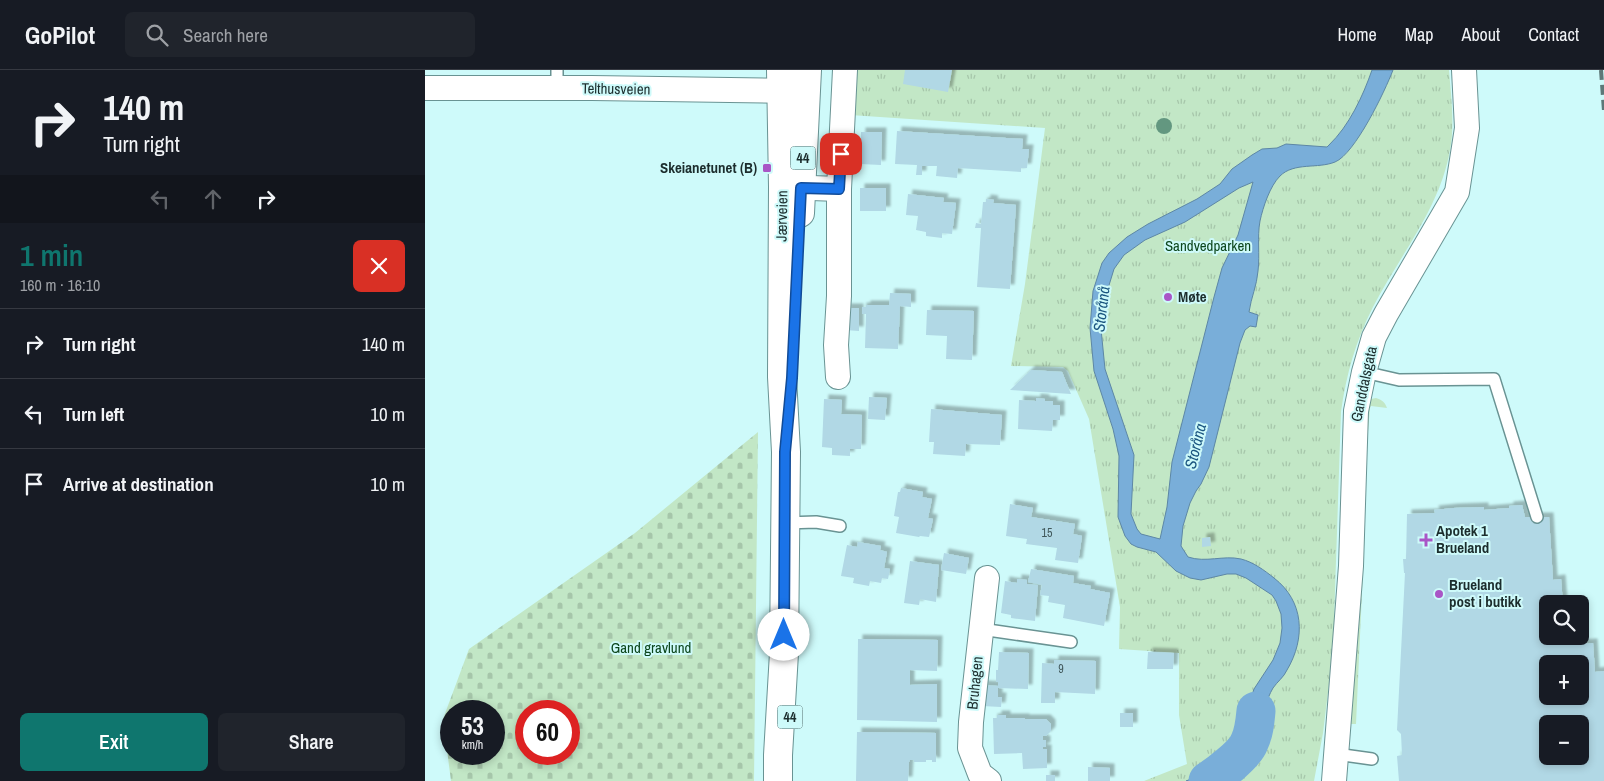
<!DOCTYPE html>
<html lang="en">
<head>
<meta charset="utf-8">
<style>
  body { margin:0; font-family:"Archivo Narrow",sans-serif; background:#20242c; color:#f1f3f6; height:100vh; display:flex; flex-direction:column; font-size:19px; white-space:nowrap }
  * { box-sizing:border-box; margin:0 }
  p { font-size:16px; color:#9ea1a6 }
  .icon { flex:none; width:28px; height:28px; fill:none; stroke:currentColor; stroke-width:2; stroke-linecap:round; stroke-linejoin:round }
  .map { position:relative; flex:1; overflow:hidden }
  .panel { display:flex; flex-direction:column; background:#171b24; width:425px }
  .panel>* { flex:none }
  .top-card { background:#171b24; color:#f1f3f6; overflow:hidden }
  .tools { position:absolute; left:1114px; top:525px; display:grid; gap:10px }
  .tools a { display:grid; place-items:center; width:50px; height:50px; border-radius:8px; background:#171b24; box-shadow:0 2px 8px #0003; font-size:25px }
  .speed { position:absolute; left:15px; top:630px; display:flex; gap:10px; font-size:25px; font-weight:700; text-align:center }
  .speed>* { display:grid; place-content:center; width:65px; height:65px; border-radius:50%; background:#171b24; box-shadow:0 2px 8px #0003; line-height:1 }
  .speed small { font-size:12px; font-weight:400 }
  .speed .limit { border:8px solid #d22; background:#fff; color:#111 }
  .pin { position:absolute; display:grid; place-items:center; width:42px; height:42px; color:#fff; margin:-21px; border-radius:10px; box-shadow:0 2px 8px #0006 }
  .me { position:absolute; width:55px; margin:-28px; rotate:0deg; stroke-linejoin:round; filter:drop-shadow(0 0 4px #0008) }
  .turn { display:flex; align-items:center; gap:18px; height:105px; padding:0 20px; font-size:22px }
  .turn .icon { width:65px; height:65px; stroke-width:2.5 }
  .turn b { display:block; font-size:35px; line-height:42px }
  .lanes { display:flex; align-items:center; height:48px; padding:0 20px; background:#0003; justify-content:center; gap:25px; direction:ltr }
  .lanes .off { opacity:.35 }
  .round { display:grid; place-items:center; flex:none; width:52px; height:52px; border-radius:8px; background:#20242c }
  .summary { display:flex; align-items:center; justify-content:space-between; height:85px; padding:0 20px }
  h1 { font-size:30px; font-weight:600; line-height:38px; color:#0f766e }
  .primary-button { display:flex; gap:10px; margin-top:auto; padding:10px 20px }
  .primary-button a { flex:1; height:58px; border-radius:8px; background:#0f766e; color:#fff; font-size:20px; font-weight:600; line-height:58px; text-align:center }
  .primary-button a+a { background:#20242c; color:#f1f3f6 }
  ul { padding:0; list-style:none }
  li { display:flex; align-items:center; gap:15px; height:70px; padding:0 20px; border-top:1px solid #363941 }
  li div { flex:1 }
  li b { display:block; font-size:19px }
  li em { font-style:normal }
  header { display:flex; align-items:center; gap:30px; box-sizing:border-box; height:70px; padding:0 25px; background:#171b24; border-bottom:1px solid #363941 }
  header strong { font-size:24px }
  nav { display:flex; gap:28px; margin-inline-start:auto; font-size:18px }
  .search { width:350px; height:45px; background:#20242c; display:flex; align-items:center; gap:12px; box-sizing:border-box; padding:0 18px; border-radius:8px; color:#9ea1a6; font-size:19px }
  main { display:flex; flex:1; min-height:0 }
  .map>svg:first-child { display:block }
  .grass { fill:url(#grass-tufts) }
  .cemetery { fill:url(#cemetery-stones); fill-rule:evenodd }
  .water { fill:#79aed9; stroke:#5d87a5; fill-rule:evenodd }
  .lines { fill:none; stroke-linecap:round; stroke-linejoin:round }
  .river { stroke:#79aed9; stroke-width:39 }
  .building { fill:#b1d8e5; fill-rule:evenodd; filter:url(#shadow) }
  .service-casing { stroke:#699393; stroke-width:14 }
  .minor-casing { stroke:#699393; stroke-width:26 }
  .primary-casing { stroke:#699393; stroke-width:30 }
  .service { stroke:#fff; stroke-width:11 }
  .minor { stroke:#fff; stroke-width:24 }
  .primary { stroke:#fff; stroke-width:28 }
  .rail { stroke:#5d7878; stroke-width:4; stroke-dasharray:10 5; stroke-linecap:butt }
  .tree { fill:#639780 }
  .route-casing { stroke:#114b97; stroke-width:12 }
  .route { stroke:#1a73e8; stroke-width:9 }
  .poi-dot { fill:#a956c6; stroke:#cefafa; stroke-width:2 }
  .labels { text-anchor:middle; stroke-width:4; stroke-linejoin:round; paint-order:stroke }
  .number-label { font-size:12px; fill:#41585b }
  .shield { fill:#cefafa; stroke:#516a6a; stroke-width:1 }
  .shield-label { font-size:14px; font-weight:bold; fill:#1c2d2d }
  .street-label { font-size:15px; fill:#1c2d2d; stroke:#cefafa }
  .poi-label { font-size:15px; font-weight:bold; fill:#1c2d2d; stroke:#cefafa; text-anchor:start }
  .park-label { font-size:15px; fill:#0c461c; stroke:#cefafa }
  .water-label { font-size:16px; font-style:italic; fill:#1b5681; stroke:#cefafa }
</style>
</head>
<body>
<header>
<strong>GoPilot</strong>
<div class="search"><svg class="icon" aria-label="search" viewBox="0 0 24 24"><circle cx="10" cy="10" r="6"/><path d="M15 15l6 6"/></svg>Search here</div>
<nav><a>Home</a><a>Map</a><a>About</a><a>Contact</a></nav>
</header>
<main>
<section class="panel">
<div class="top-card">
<div class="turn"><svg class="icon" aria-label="right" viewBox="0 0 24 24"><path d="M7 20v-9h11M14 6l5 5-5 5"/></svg><div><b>140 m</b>Turn right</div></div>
<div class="lanes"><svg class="icon off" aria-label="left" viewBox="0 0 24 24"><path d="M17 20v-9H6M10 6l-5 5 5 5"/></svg><svg class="icon off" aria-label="ahead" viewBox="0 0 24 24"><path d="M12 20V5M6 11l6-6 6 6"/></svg><svg class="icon" aria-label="right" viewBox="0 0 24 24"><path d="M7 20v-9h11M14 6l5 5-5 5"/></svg></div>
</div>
<div class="summary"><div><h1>1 min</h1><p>160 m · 16:10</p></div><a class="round" style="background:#d93025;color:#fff"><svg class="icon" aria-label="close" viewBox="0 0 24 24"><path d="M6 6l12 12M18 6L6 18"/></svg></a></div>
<ul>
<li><svg class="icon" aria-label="right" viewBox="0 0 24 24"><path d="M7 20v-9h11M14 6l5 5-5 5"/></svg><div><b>Turn right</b></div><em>140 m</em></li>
<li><svg class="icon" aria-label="left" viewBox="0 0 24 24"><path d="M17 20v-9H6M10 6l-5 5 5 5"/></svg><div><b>Turn left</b></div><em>10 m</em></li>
<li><svg class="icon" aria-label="arrive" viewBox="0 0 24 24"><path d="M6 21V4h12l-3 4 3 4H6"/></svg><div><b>Arrive at destination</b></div><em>10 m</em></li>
</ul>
<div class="primary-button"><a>Exit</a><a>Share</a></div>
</section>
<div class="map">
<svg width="1179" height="711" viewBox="0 0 1179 711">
  <defs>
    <pattern id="grass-tufts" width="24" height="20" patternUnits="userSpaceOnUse" patternTransform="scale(1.25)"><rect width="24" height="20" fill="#c2e7c6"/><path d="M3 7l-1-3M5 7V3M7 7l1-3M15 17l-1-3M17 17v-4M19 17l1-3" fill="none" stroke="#a6c6aa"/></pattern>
    <pattern id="cemetery-stones" width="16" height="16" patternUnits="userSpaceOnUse" patternTransform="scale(1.25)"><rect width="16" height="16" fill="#c2e7c6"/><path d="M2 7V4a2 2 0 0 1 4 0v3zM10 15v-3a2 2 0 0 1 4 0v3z" fill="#a6c6aa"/></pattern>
    <filter id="shadow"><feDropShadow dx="4.5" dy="-4.5" stdDeviation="1" flood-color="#0004"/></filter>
  </defs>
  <rect width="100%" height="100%" fill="#cefafa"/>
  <g class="grass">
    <path d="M428 0H1024C1026 26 1030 54 1025 80 1015 138 975 185 948 237 931 270 921 305 916 342L908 581 898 663 889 711H719L762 694 754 645V583L694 579 695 537 664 349 643 301 638 297 586 296 600 214 620 58 425 45Z"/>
    <path d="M951 328C957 330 960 332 962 338L946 336 945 338 942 373 939 478 931 654H926L942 334 946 329Z"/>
  </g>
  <path class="cemetery" d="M333 362 329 711H26L18 649 44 579 210 463ZM26 641H69V684H26ZM101 641H144V684H101Z"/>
  <g class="water">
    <path d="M947 0H968C960 21 930 84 910 92 893 99 869 92 855 106 845 116 838 137 835 151 832 167 835 185 833 201 832 215 826 228 824 242L833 245 831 257 825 256 820 260 815 273 784 397 776 414 771 421 765 433 758 456 756 476 763 487C781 493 798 485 816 489 828 492 839 500 849 508 879 531 881 568 862 600 859 607 852 612 848 618 834 642 836 674 817 696L807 682 815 664 829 619 848 590 855 573 857 558 856 544 851 531 847 525 821 508 811 504H802L776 510 765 508 751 501 731 482 712 477 706 474 700 466 693 447 694 386 688 359 669 301 665 258 668 221 677 193 684 183 702 167 723 154 772 129 795 114 807 99 827 85 837 79 852 78 861 74 902 77 904 75C924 56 938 26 947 0ZM828 112 813 165 797 198 789 227 747 392 742 437 735 469 716 464 712 459 706 444 709 385 680 299 676 259 681 225 689 199 699 185 720 170 760 152 814 118Z"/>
    <polygon points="800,691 808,702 797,711 761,711 781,703"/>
  </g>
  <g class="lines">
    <path class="river" d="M783 711C794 704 819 685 824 673 829 663 830 652 831 641"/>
  </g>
  <g class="building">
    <polygon points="480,0 527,0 523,22 478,14"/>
    <polygon points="472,61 598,69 597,79 604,79 602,98 596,98 596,102 533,98 532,108 511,106 512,96 497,96 497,105 491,105 492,95 470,94"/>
    <polygon points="436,62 457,62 456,95 435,94"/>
    <rect x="435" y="118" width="26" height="23"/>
    <polygon points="483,124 519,128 518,132 531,133 527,164 517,163 517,168 501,166 501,162 491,160 493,146 481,145"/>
    <polygon points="561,129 569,130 568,133 591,135 585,219 552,217 556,158 550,158 551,153 556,154 558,132 561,132"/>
    <polygon points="465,223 486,224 486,237 475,236 473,279 440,278 441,244 437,244 437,237 441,237 441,235 464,235"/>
    <polygon points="421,238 434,238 434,261 420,260"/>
    <polygon points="502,240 549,241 547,290 521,289 522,266 501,265"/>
    <polygon points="606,300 637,302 646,324 585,320"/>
    <polygon points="444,327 462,328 460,350 443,349"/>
    <polygon points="611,328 620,329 620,331 628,331 628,335 635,335 635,350 628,350 627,361 593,359 594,330 611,331"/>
    <polygon points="399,329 417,330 416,344 437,345 436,379 425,379 425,386 407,385 407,378 397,377"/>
    <polygon points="506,339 577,345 575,375 541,374 540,386 508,384 509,372 504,372"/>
    <polygon points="476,418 498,422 497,427 507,429 503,448 508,449 504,467 495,466 494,467 471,463 474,447 469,446 473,422 475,422"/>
    <polygon points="585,434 608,438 606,447 650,454 648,464 657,466 653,493 630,490 632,478 601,474 602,469 581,466"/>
    <path d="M1097 435 1100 447H1124L1128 510 1136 509 1138 534H1122V566H1140L1141 575 1168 573 1170 602 1179 601V711H974L972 686 977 685 976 664 972 660 980 503H979L978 489H981L982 444 1010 443 1009 440 1029 438 1059 437V440L1084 438V436ZM1122 594H1155V626H1122ZM1122 654H1155V686H1122Z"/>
    <polygon points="785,467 786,476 777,477 777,468"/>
    <polygon points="433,472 456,476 455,480 462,482 459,498 465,499 463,509 457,508 456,513 445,511 444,516 428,513 429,508 416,506 422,475 432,477"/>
    <polygon points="519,483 544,488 541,504 516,500"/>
    <polygon points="485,491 514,495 511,532 495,529 494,535 479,533"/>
    <polygon points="606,499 649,506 648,513 666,516 665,519 685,523 679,556 638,548 640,535 623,532 624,526 615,525 617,515 603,512"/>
    <polygon points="592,509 602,510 602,514 613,515 610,551 586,548 586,545 576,543 580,511 592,513"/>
    <polygon points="433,569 513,570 512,601 485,600 485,615 512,614 512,652 432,650"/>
    <polygon points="574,582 604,583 603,619 573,618 573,627 577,627 576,637 557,636 558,615 573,616 573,612 571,612 571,600 573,600"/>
    <polygon points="723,582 749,583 748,599 722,599"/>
    <polygon points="629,590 671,591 670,624 630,622 630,633 616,633 617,593 629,594"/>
    <rect x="695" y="643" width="13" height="14"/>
    <polygon points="572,645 581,645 581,648 600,648 600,649 621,649 626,654 626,661 621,666 618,666 618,670 621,670 621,677 618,677 618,679 622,679 622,698 598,699 597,683 569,684 568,648 572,648"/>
    <polygon points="432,662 511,663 511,692 507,692 507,690 501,690 501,692 489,692 489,690 485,690 484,692 483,711 431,711"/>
    <polygon points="663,697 685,698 685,711 663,711"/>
    <rect x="621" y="705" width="9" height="6"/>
  </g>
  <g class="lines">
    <g class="service-casing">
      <g id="service">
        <polyline points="132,18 132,0"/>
        <polyline points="939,302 974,310 1069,309 1112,447"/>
        <polyline points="360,453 391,452 415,456"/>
        <polyline points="556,559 646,572"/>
        <polyline points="911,684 947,689"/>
      </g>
    </g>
    <g class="minor-casing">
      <g id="minor">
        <polyline points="0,18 167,18 375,21"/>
        <polyline points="358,117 414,119"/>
        <polyline points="413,307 411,275 414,226 414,119 420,0"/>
        <polyline points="562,508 546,652 545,678 555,704 564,711"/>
        <polyline points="909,711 926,496 931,341 939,302 949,267 961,244 1032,122 1042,58 1039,0"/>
      </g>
    </g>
    <g class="primary-casing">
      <g id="primary">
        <polyline points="375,143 382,0"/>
        <polyline points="353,711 353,685 359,583 361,382 357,307 358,117 356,0"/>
      </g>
    </g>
    <use href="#service" class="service"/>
    <use href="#minor" class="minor"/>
    <use href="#primary" class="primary"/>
    <polyline class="rail" points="1176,0 1179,41"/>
  </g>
  <circle class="tree" cx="739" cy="56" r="8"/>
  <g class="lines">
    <g class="route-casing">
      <polyline id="route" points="359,565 360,382 367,308 376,118 414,119 416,84"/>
    </g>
    <use href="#route" class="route"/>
  </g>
  <g class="poi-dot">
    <rect x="337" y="93" width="10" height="10" rx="2.5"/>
    <circle cx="743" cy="227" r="5"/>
    <path d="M998.5 462.5h5v5h5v5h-5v5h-5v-5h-5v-5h5z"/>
    <circle cx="1014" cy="524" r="5"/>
  </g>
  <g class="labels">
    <g class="number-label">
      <text x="622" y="467">15</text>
      <text x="636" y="603">9</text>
    </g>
    <g class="shield">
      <rect x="365.5" y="76.5" width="25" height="23" rx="4"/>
      <rect x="352.5" y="635.5" width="25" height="23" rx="4"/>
    </g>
    <g class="shield-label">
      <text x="378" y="93">44</text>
      <text x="365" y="652">44</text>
    </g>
    <g class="street-label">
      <text transform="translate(191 19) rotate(1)" y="5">Telthusveien</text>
      <text transform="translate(357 146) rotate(-89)" y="5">Jærveien</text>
      <text transform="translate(939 314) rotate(-78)" y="5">Ganddalsgata</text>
      <text transform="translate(550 613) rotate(-84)" y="5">Bruhagen</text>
    </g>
    <g class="poi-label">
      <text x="332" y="103" text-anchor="end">Skeianetunet (B)</text>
      <text x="753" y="232">Møte</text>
      <text x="1011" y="466">Apotek 1<tspan x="1011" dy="17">Brueland</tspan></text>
      <text x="1024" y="520">Brueland<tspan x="1024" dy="17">post i butikk</tspan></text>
    </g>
    <g class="park-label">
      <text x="783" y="181">Sandvedparken</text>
      <text x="226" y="583">Gand gravlund</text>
    </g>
    <g class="water-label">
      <text transform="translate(676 239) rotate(-83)" y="6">Storånå</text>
      <text transform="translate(770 376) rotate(-76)" y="6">Storåna</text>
    </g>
  </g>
</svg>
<div class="tools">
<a><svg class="icon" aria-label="search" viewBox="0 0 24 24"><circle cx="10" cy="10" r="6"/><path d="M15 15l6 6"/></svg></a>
<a>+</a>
<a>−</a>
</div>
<div class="speed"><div>53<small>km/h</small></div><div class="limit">60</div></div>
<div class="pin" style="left:416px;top:84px;background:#d93025"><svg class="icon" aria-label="arrive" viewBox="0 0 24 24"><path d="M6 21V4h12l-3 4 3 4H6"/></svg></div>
<svg class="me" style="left:359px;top:565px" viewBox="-20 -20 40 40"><circle r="19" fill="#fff"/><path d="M0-13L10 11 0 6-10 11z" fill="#1a73e8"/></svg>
</div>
</main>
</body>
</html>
